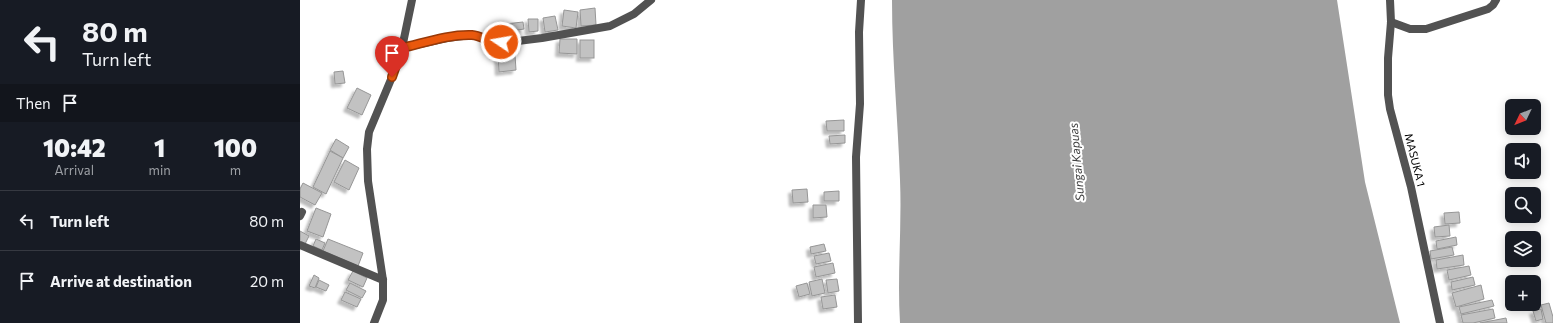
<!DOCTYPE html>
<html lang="en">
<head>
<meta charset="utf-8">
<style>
  body { margin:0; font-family:Commissioner,sans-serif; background:#242831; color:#f1f3f6; height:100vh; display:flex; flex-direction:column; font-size:15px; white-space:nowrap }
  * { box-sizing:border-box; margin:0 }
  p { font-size:13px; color:#9ea1a6 }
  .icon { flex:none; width:22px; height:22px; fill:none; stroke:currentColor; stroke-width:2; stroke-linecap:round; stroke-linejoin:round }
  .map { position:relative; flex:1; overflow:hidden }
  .details { display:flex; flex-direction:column; background:#171b24; width:300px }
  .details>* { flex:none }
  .guide { background:#171b24; color:#f1f3f6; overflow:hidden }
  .needle { width:26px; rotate:227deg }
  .tools { position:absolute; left:1205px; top:99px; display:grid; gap:8px }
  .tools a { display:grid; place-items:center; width:36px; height:36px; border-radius:6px; background:#171b24; box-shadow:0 2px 10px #0003; font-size:20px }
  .pin { position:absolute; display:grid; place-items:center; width:34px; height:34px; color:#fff; margin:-41px -17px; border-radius:50% 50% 50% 0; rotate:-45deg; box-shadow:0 0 4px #0007 }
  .pin .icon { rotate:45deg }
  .me { position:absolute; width:44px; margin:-22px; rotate:282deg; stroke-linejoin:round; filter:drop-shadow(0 0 3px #0008) }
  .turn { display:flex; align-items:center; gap:14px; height:84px; padding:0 16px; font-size:18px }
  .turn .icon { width:52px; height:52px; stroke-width:2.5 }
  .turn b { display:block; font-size:28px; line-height:34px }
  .then { display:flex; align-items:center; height:38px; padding:0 16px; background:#0003; gap:8px; font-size:15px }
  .eta { display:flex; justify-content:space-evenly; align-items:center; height:68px; text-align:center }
  .eta b { font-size:24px; font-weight:800; line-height:28px }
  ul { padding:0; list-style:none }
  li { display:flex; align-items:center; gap:12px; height:60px; padding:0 16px; border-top:1px solid #363941 }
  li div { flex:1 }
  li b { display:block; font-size:15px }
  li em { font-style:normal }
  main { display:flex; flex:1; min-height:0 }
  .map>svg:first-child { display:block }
  .water { fill:#a0a0a0 }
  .building { fill:#c2c2c2; stroke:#969696; filter:url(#shadow) }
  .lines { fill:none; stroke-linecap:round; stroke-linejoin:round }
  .minor { stroke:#525252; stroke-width:8 }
  .tertiary { stroke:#525252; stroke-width:8 }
  .route-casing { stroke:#983908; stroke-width:10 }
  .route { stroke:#ea580c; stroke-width:7 }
  .labels { text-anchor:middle; stroke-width:4; stroke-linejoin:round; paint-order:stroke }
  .street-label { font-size:11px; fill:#000; stroke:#fff }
  .water-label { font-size:12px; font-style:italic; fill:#414141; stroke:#fff }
</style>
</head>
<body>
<main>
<section class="details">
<div class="guide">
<div class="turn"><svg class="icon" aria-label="left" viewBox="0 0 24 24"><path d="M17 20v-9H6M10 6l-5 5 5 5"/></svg><div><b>80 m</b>Turn left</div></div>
<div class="then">Then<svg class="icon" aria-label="arrive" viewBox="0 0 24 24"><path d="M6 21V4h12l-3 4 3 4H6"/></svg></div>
</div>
<div class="eta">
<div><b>10:42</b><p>Arrival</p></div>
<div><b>1</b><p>min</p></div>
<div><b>100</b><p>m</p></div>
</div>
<ul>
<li><svg class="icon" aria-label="left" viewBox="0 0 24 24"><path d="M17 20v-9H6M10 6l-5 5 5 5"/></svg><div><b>Turn left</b></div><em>80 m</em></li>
<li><svg class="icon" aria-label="arrive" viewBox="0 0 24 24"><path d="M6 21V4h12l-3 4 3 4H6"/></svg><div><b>Arrive at destination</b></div><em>20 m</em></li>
</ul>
</section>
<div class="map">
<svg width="1253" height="323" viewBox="0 0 1253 323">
  <defs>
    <filter id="shadow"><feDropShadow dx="-3.5" dy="3.5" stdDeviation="1" flood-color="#0004"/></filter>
  </defs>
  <rect width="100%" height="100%" fill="#fff"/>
  <path class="water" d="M592 0H1037L1065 182 1100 323H600C597 275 602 227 600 180 598 120 592 60 592 0Z"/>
  <g class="building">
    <polygon points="295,8 296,25 281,26 280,10"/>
    <polygon points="264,10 278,12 276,28 262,26"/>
    <polygon points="255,16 258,30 245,32 243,18"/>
    <polygon points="228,19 238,19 238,31 229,32"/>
    <polygon points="223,22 224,29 206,32 205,24"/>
    <polygon points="197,25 204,25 204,39 198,39"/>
    <polygon points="260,39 277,39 277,54 259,53"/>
    <rect x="280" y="40" width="14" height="18"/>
    <polygon points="215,55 216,70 199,72 198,56"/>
    <polygon points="43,71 45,83 35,84 34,72"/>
    <polygon points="57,88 71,95 62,115 47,108"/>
    <polygon points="544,120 544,131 527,131 526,121"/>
    <polygon points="545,135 545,143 530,144 529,136"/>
    <polygon points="36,139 49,147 43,158 30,150"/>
    <polygon points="30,151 43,158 26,194 13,187"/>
    <polygon points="45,160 59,168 49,190 34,182"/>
    <polygon points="3,183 22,193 15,205 0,197 0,189"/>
    <polygon points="507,189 508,202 493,203 492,190"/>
    <polygon points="539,191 539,201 524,201 524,192"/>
    <polygon points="513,205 526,205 527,217 513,218"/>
    <polygon points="16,208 31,214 23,237 7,231"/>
    <polygon points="1159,212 1160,223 1145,224 1144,213"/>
    <polygon points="1149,225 1150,236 1135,237 1134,227"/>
    <polygon points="0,231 9,236 4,246 0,244"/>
    <polygon points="1156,237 1157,245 1137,249 1136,241"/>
    <polygon points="16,239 25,243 22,250 13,246"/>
    <polygon points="28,239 63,253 58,266 23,251"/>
    <polygon points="524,244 526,251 511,254 510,247"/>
    <polygon points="1152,247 1154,255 1131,259 1130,251"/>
    <polygon points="529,253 531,261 516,264 514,256"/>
    <polygon points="1163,255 1164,265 1137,269 1136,260"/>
    <polygon points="533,263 535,273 516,277 514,267"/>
    <polygon points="1169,266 1171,275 1149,280 1147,270"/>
    <polygon points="53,271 67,278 63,287 48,280"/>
    <polygon points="14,275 19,278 15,288 9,286"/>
    <polygon points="1173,277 1175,285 1152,290 1151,282"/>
    <polygon points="522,279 525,293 512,296 509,282"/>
    <polygon points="537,279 539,291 528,293 526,280"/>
    <polygon points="19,280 29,285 26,291 16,287"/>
    <polygon points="50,283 66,291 62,298 46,290"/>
    <polygon points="507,283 510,294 499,297 496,286"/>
    <polygon points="1181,285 1184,299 1156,307 1152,293"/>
    <polygon points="45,292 61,299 57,307 41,300"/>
    <polygon points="535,295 537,307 523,309 521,297"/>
    <polygon points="1192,300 1194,306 1161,314 1159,307"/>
    <polygon points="1249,303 1253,317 1253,323 1246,323 1241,305"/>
    <polygon points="1193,309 1195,318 1173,323 1163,323 1161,315"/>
    <polygon points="1241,309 1243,319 1236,321 1233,311"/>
    <polygon points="1206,318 1207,323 1180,323"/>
  </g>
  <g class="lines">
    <g class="minor">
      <polyline points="1091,22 1110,29 1126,29 1188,9 1193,5 1196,0"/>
      <polyline points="102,48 147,38 171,35 178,36 195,44 242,38 310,26 334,14 351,0"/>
      <polyline points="0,216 2,212"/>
      <polyline points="0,245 83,280"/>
      <polyline points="74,323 83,300 83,280 68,181 67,149 69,132 92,77 102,48 112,0"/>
      <polyline points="558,323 556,157 560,104 559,32 561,0"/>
    </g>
    <polyline class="tertiary" points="1090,0 1091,22 1088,58 1088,95 1090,109 1111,187 1140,323"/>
  </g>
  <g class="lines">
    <g class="route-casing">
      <path id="route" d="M92 77 102 48C124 43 149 34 172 35 183 36 190 44 201 42"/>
    </g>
    <use href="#route" class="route"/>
  </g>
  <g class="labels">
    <g class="street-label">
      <text transform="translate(1115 160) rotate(76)" y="4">MASUKA 1</text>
    </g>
    <g class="water-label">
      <text transform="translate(777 162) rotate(-95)" y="4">Sungai Kapuas</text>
    </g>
  </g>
</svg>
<div class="tools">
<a><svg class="needle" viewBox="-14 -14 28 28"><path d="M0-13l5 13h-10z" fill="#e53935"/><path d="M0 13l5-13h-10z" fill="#9ea1a6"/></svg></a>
<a><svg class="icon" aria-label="sound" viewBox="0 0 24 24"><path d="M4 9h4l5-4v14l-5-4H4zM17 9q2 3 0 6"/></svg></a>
<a><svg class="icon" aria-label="search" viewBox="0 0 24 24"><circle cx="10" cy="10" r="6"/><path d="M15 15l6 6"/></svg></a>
<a><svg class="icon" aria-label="layers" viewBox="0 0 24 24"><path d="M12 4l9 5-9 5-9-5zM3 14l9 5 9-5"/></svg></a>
<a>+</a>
</div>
<div class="pin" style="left:92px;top:77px;background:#d93025"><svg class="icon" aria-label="arrive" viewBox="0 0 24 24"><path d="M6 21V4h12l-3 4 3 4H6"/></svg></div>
<svg class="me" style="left:201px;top:42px" viewBox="-20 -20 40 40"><circle r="17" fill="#ea580c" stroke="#fff" stroke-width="3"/><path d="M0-11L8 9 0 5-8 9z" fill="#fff"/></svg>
</div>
</main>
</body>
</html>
